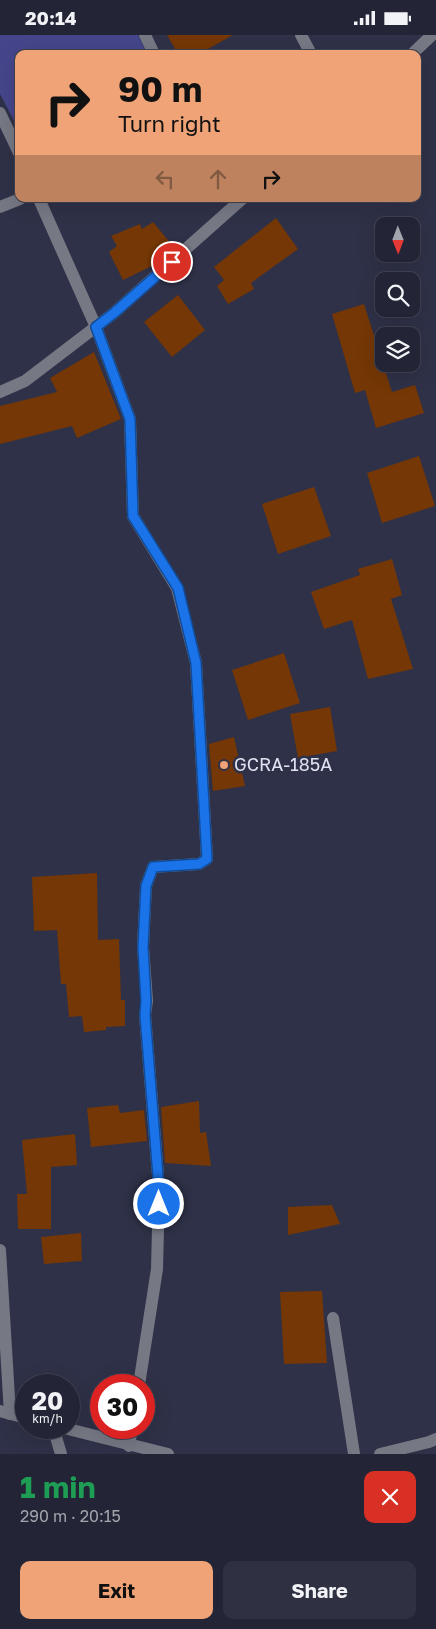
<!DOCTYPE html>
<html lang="en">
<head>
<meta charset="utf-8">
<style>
  body { margin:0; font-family:"Golos Text",sans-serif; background:#2f3142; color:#f1f3f6; height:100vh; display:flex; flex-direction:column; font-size:19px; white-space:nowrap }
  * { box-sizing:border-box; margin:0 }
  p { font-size:16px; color:#a3a5ad }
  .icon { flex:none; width:28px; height:28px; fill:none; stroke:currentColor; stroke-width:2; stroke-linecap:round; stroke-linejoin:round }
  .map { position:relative; height:1419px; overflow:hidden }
  .details { display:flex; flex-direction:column; background:#232536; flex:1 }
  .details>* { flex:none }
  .top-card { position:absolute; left:15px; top:15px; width:406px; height:152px; border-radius:10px; box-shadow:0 5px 20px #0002,0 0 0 1px #404251; background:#efa376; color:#111; overflow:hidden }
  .needle { width:32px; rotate:179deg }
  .fabs { position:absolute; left:375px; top:182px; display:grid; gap:10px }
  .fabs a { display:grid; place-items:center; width:45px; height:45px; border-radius:10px; background:#232536; box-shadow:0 5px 20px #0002,0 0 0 1px #404251; font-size:25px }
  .speed { position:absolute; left:15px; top:1339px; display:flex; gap:10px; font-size:25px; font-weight:700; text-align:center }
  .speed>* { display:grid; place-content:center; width:65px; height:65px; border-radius:50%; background:#232536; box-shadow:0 5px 20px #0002,0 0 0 1px #404251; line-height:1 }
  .speed small { font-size:12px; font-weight:400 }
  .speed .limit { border:8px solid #d22; background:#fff; color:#111 }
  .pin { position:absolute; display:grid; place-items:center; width:42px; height:42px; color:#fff; margin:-21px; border:2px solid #fff; border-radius:50%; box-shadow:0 1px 5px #0007 }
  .me { position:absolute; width:55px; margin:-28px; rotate:0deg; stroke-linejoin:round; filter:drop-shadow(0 0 4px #0008) }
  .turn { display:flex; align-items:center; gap:18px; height:105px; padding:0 20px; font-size:22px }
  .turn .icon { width:65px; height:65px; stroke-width:2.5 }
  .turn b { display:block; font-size:35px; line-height:42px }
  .lanes { display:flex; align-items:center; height:48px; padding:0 20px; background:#0003; justify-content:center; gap:25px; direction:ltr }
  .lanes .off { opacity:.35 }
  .round { display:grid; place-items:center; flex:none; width:52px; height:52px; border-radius:10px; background:#2f3142 }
  .head { display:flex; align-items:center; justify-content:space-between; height:85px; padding:0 20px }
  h1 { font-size:30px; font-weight:700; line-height:38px; color:#1e9e55 }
  .button { display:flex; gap:10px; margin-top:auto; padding:10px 20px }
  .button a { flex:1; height:58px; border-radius:10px; background:#efa376; color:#111; font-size:20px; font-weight:700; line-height:58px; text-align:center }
  .button a+a { background:#2f3142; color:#f1f3f6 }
  .status { display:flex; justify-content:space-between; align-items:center; height:35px; padding:0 25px; background:#232536; direction:ltr }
  .status svg { height:14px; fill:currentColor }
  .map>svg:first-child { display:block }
  .green { fill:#45458b }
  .building { fill:#743705 }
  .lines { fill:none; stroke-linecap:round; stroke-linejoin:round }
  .minor { stroke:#767884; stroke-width:12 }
  .route-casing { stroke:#114b97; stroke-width:12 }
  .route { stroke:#1a73e8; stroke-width:9 }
  .poi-dot { fill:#efa376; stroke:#2f3148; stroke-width:2 }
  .labels { text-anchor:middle; stroke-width:5; stroke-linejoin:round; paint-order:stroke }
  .poi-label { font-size:18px; fill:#e0e2f1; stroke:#2f3148; text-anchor:start }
</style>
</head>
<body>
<div class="status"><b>20:14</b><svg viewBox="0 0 49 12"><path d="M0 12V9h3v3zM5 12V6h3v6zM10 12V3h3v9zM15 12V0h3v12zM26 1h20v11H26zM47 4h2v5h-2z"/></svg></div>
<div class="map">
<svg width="436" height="1419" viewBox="0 0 436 1419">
  <rect width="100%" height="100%" fill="#2f3148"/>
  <polygon class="green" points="0,0 138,0 147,19 19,19 19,95 0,59"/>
  <g class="building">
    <polygon points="167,0 233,0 199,19 178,19"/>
    <polygon points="276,183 298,214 251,248 254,254 228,269 217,251 224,245 214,232"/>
    <polygon points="153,187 172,210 158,217 161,225 158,228 123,245 109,217 117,211 111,201 140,189 142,194"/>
    <polygon points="178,260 205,295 172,322 144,287"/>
    <polygon points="364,269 392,357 415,350 424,378 376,393 365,355 355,358 332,279"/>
    <polygon points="94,317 121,384 77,403 72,391 0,409 0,371 57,357 50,343"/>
    <polygon points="419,421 435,471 382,488 367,438"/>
    <polygon points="314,452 331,501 278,519 262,469"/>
    <polygon points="392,524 402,560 391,564 413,634 368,644 352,585 324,594 311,557 360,540 358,534"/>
    <polygon points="284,618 300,668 248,685 232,635"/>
    <polygon points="330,672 337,716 298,723 290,679"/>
    <polygon points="234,702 245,751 213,756 209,709"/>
    <polygon points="97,838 98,905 119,904 121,965 125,965 125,991 106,992 106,995 84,997 82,981 69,982 66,949 61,949 57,895 34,896 32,842"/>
    <polygon points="199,1066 200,1098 206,1097 211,1131 165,1128 161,1072"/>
    <polygon points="118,1070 120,1078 144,1075 147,1106 91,1112 87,1073"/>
    <polygon points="75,1099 77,1130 51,1132 51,1194 18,1194 17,1159 27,1159 22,1105"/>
    <polygon points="332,1170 340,1189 288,1200 288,1172"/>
    <polygon points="81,1198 82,1226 44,1229 41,1202"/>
    <polygon points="322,1256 327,1328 284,1329 280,1257"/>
  </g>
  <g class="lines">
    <g class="minor">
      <polyline points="145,0 154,19"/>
      <polyline points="301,0 311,19"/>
      <polyline points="412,19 432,0"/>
      <polyline points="0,78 19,118"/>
      <polyline points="39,164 96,292 130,384 133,481 177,553 196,628 207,824 199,829 153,832 146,851 143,912 147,966 145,980 159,1153 157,1234 139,1350"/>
      <polyline points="0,172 20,164"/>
      <polyline points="0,357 25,346 114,278 242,164"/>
      <polyline points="0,1215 10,1379"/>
      <polyline points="333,1283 354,1419"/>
      <polyline points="0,1376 26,1383"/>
      <polyline points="53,1392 61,1419"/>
      <polyline points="60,1392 168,1419"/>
      <polyline points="129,1411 132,1392"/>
      <polyline points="380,1419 429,1407 436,1404"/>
    </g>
  </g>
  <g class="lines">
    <g class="route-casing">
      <polyline id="route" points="159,1169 159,1153 145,980 146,966 143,912 146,851 153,832 199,829 207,824 196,628 178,553 133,481 130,384 96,292 114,278 172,227"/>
    </g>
    <use href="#route" class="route"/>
  </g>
  <circle class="poi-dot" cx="224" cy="730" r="5"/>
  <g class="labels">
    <g class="poi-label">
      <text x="234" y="736">GCRA-185A</text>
    </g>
  </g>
</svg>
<div class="fabs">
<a><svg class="needle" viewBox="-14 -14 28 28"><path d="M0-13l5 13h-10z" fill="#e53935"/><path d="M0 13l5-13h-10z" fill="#a3a5ad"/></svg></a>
<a><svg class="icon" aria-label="search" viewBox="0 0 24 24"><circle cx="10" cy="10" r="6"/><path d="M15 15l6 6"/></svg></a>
<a><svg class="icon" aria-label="layers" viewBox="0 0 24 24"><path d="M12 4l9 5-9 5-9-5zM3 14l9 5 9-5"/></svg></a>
</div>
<div class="speed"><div>20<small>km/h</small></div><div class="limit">30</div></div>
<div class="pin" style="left:172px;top:227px;background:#d93025"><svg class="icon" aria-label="arrive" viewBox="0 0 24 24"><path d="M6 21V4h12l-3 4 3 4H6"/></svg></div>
<svg class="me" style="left:159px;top:1169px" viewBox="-20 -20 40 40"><circle r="17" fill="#1a73e8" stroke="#fff" stroke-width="3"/><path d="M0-11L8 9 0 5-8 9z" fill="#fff"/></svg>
<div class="top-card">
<div class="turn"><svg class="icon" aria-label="right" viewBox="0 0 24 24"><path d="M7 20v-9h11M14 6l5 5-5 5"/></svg><div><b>90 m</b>Turn right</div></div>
<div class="lanes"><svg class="icon off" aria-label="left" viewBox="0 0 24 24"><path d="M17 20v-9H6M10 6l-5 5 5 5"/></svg><svg class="icon off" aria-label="ahead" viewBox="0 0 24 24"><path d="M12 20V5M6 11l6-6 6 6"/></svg><svg class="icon" aria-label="right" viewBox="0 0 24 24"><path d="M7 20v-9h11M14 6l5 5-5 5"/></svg></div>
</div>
</div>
<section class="details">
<div class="head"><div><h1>1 min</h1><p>290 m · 20:15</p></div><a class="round" style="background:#d93025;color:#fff"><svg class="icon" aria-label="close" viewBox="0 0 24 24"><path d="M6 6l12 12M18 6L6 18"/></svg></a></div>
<div class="button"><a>Exit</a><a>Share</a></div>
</section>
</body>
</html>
